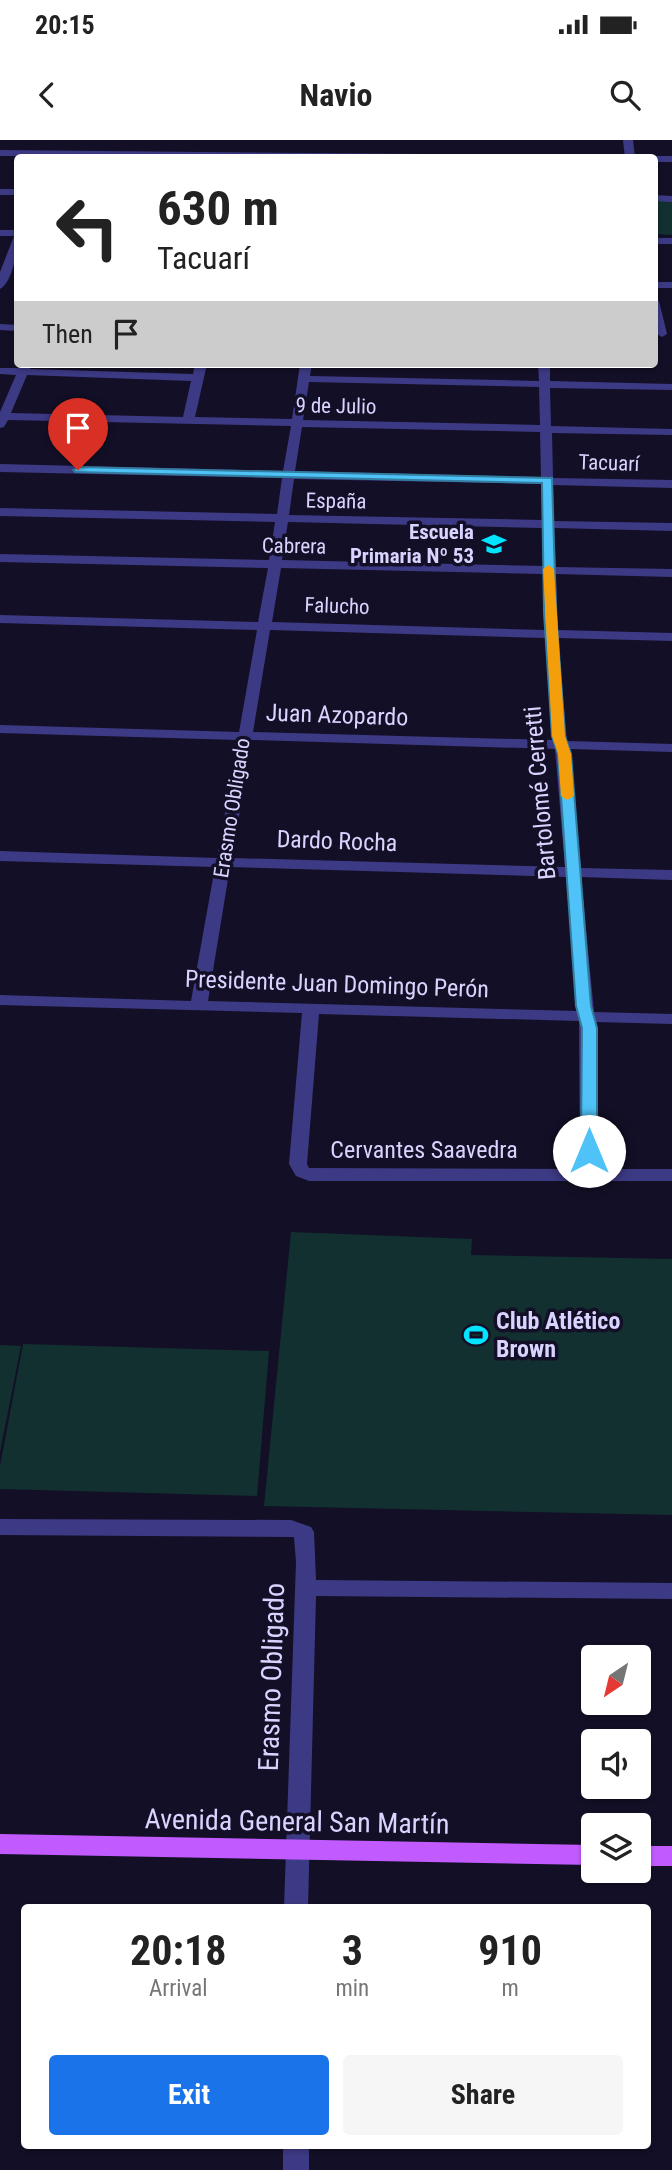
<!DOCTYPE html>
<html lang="en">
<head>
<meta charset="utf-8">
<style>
  body { margin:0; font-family:"Roboto Condensed",sans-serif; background:#f6f6f6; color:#222; height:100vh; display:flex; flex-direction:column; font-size:26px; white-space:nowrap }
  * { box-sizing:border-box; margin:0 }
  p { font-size:23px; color:#767676 }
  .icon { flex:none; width:38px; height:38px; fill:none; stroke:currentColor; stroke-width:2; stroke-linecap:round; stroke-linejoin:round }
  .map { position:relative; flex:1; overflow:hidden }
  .side { position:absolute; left:21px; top:1764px; width:630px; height:245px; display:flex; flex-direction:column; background:#fff; border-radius:7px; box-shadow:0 2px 5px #0004 }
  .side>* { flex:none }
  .hud { position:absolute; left:14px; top:14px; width:644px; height:214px; border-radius:7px; box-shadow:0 2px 5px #0004; background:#fff; color:#222; overflow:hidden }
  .needle { width:46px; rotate:215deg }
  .tools { position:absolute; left:581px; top:1505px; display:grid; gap:14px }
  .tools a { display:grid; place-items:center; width:70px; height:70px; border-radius:7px; background:#fff; box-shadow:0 2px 5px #0004; font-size:35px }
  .pin { position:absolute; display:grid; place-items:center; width:60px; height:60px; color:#fff; margin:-72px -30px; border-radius:50% 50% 50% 0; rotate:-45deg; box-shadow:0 0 7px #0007 }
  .pin .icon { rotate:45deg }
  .me { position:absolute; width:77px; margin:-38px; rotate:0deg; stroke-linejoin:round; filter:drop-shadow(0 0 5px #0008) }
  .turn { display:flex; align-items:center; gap:24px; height:147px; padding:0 28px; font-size:32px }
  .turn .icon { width:91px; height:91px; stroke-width:2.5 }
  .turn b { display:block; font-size:49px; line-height:60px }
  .then { display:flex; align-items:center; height:66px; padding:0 28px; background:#0003; gap:14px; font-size:26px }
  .eta { display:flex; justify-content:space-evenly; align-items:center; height:119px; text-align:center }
  .eta b { font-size:42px; font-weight:700; line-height:49px }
  .action { display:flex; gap:14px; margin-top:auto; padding:14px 28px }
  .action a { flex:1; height:80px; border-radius:7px; background:#1a73e8; color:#fff; font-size:28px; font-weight:700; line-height:80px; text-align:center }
  .action a+a { background:#f6f6f6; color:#222 }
  .status { display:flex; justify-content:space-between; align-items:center; height:49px; padding:0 35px; background:#fff; direction:ltr }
  .status svg { height:19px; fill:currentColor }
  header { display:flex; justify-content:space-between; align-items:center; height:91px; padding:0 28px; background:#fff; font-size:32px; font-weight:700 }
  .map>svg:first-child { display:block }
  .green { fill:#12302f }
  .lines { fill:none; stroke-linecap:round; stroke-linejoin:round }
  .minor { fill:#3d3a85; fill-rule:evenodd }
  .major { fill:#c25bff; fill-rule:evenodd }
  .route { fill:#4fc3f7; stroke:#337fa1; stroke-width:2 }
  .slow { fill:#f59e0b }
  .labels { text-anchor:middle; stroke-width:7; stroke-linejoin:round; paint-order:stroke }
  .far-street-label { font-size:21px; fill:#d9d4ff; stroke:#130f26 }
  .far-poi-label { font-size:21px; font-weight:bold; fill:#d9d4ff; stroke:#130f26; text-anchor:end }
  .street-label { font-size:24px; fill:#d9d4ff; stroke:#130f26 }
  .poi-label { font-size:24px; font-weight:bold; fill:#d9d4ff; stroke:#130f26; text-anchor:start }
  .near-street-label { font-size:28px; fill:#d9d4ff; stroke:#130f26 }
</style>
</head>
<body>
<div class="status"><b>20:15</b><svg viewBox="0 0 49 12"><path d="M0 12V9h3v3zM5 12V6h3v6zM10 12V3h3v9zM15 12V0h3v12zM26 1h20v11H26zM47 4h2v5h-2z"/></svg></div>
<header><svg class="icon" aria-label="back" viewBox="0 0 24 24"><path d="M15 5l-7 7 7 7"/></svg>Navio<svg class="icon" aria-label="search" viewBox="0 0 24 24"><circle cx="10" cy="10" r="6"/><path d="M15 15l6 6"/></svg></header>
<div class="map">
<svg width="672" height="2030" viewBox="0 0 672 2030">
  <rect width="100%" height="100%" fill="#130f26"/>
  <g class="green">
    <polygon points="654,61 672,61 672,95 655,94"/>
    <polygon points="291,1092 472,1099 471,1115 672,1119 672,1375 264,1366"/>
    <polygon points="23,1204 269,1211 257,1356 0,1349 0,1326"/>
    <polygon points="0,1205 21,1206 0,1312"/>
  </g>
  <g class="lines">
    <g class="minor">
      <polygon points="623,0 633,0 635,18 625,18"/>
      <polygon points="0,10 533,15 537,18 0,16"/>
      <polygon points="654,16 672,16 672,22 654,22 654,18 650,18"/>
      <rect x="0" y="49" width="18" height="6"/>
      <polygon points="654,55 672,56 672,62 654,61"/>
      <path d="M0 90H18C18 106 14 141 0 149V132L14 96H0Z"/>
      <rect x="654" y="98" width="18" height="6"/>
      <rect x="654" y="142" width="18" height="6"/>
      <polygon points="654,158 659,161 667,194 662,197 657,194"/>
      <polygon points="0,184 18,185 18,191 0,190"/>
      <path d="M20 224H32L30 229 193 234 195 224H207L195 277 292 279 300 224H312L310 236 539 241 538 224H550V241L672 244V250L550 248 551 286 672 289V295L552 293 553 338 672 340V348L553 345 554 381 672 383V391L554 388 556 427 672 429V437L556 434 558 490 672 493V501L558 498 567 601 672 604V612L570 609 581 728 672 730V740L581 737 594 872 672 874V884L596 882 598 1029H672V1041H309L296 1036 289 1024 302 873 0 865V855L191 861 215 727 0 721V711L217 718 238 600 0 593V585L239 592 257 490 0 483V475L258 482 268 428 0 422V414L269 420 275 382 0 376V368L277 374 282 338 0 332V324L283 331 291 286 8 280 4 287 0 288V272L16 235 0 234V228H19ZM27 235 191 241 183 277 11 273ZM309 242 539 247 540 285 303 280ZM302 287 540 292 541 337 295 331ZM294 339 541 344 542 380 289 375ZM288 382 542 388 543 426 282 420ZM281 428 543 434 544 490 272 482ZM270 490 545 498 552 600 253 592ZM252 600 555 609 565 727 232 718ZM230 727 566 737 577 871 208 861ZM319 874 579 881 580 1029 309 1028 307 1024Z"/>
      <polygon points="0,1379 291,1380 311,1387 314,1392 316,1440 672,1443 672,1459 316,1456 308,1768 284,1768 296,1422 294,1397 0,1395"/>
      <rect x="283" y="2006" width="26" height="24"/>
    </g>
    <g class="major">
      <polygon points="0,1694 593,1705 593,1725 0,1714"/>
      <rect x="639" y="1706" width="33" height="20"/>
    </g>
  </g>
  <polygon class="route" points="78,327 552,338 556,472 565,596 571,614 591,866 597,888 597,1011 594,1014 589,1016 581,1011 582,888 576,866 558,614 552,596 544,472 542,343 75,332 73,330"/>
  <polygon class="slow" points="548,425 554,429 565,596 571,614 574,656 567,660 561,656 558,614 552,596 543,429"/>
  <defs>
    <g id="school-bare" transform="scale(1.89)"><path d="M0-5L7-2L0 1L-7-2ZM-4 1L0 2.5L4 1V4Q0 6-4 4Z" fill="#00e5ff" stroke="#130f26" stroke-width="2.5" paint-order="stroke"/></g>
    <g id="stadium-bare" transform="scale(1.89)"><path d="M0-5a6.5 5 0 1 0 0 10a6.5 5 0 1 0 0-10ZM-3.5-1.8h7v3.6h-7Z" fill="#00e5ff" stroke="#130f26" stroke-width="2.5" paint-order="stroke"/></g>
  </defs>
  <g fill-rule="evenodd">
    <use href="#school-bare" x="494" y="404"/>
    <use href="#stadium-bare" x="476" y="1195"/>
  </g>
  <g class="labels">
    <g class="far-street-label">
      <text transform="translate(336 266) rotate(1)" y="7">9 de Julio</text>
      <text transform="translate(609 323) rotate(2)" y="7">Tacuarí</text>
      <text transform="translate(336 361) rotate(1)" y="7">España</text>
      <text transform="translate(294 406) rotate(1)" y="7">Cabrera</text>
      <text transform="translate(337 466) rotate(2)" y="7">Falucho</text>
      <text transform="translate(232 668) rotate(-81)" y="7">Erasmo Obligado</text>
    </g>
    <g class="far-poi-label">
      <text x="474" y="399">Escuela<tspan x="474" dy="24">Primaria Nº 53</tspan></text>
    </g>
    <g class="street-label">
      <text transform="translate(337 575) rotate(2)" y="8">Juan Azopardo</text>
      <text transform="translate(540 653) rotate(-95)" y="8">Bartolomé Cerretti</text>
      <text transform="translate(337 701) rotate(2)" y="8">Dardo Rocha</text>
      <text transform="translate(337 844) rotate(2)" y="8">Presidente Juan Domingo Perón</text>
      <text x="424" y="1018">Cervantes Saavedra</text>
    </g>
    <g class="poi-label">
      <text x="496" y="1189">Club Atlético<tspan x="496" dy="28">Brown</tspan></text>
    </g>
    <g class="near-street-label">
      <text transform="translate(271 1537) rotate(-88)" y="10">Erasmo Obligado</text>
      <text transform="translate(297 1681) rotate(1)" y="10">Avenida General San Martín</text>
    </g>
  </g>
</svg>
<div class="tools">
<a><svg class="needle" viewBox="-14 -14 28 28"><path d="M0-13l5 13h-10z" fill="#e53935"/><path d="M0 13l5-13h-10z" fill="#767676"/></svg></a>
<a><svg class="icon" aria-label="sound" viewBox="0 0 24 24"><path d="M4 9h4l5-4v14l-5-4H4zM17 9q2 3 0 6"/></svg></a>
<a><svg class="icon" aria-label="layers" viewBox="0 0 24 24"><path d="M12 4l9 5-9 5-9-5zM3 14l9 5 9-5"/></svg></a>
</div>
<div class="pin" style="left:78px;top:330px;background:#d93025"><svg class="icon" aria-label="arrive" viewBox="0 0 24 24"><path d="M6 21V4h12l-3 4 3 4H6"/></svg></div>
<svg class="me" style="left:589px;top:1011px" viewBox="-20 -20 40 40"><circle r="19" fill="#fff"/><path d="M0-13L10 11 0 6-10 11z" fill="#4fc3f7"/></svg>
<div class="hud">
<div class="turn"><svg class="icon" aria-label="left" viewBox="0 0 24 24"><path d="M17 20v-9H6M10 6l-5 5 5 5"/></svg><div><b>630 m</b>Tacuarí</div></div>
<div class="then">Then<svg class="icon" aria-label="arrive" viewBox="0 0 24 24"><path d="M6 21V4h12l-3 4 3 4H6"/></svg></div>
</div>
<section class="side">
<div class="eta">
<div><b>20:18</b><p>Arrival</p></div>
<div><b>3</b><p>min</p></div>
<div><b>910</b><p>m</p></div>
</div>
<div class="action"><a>Exit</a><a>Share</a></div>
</section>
</div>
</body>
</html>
